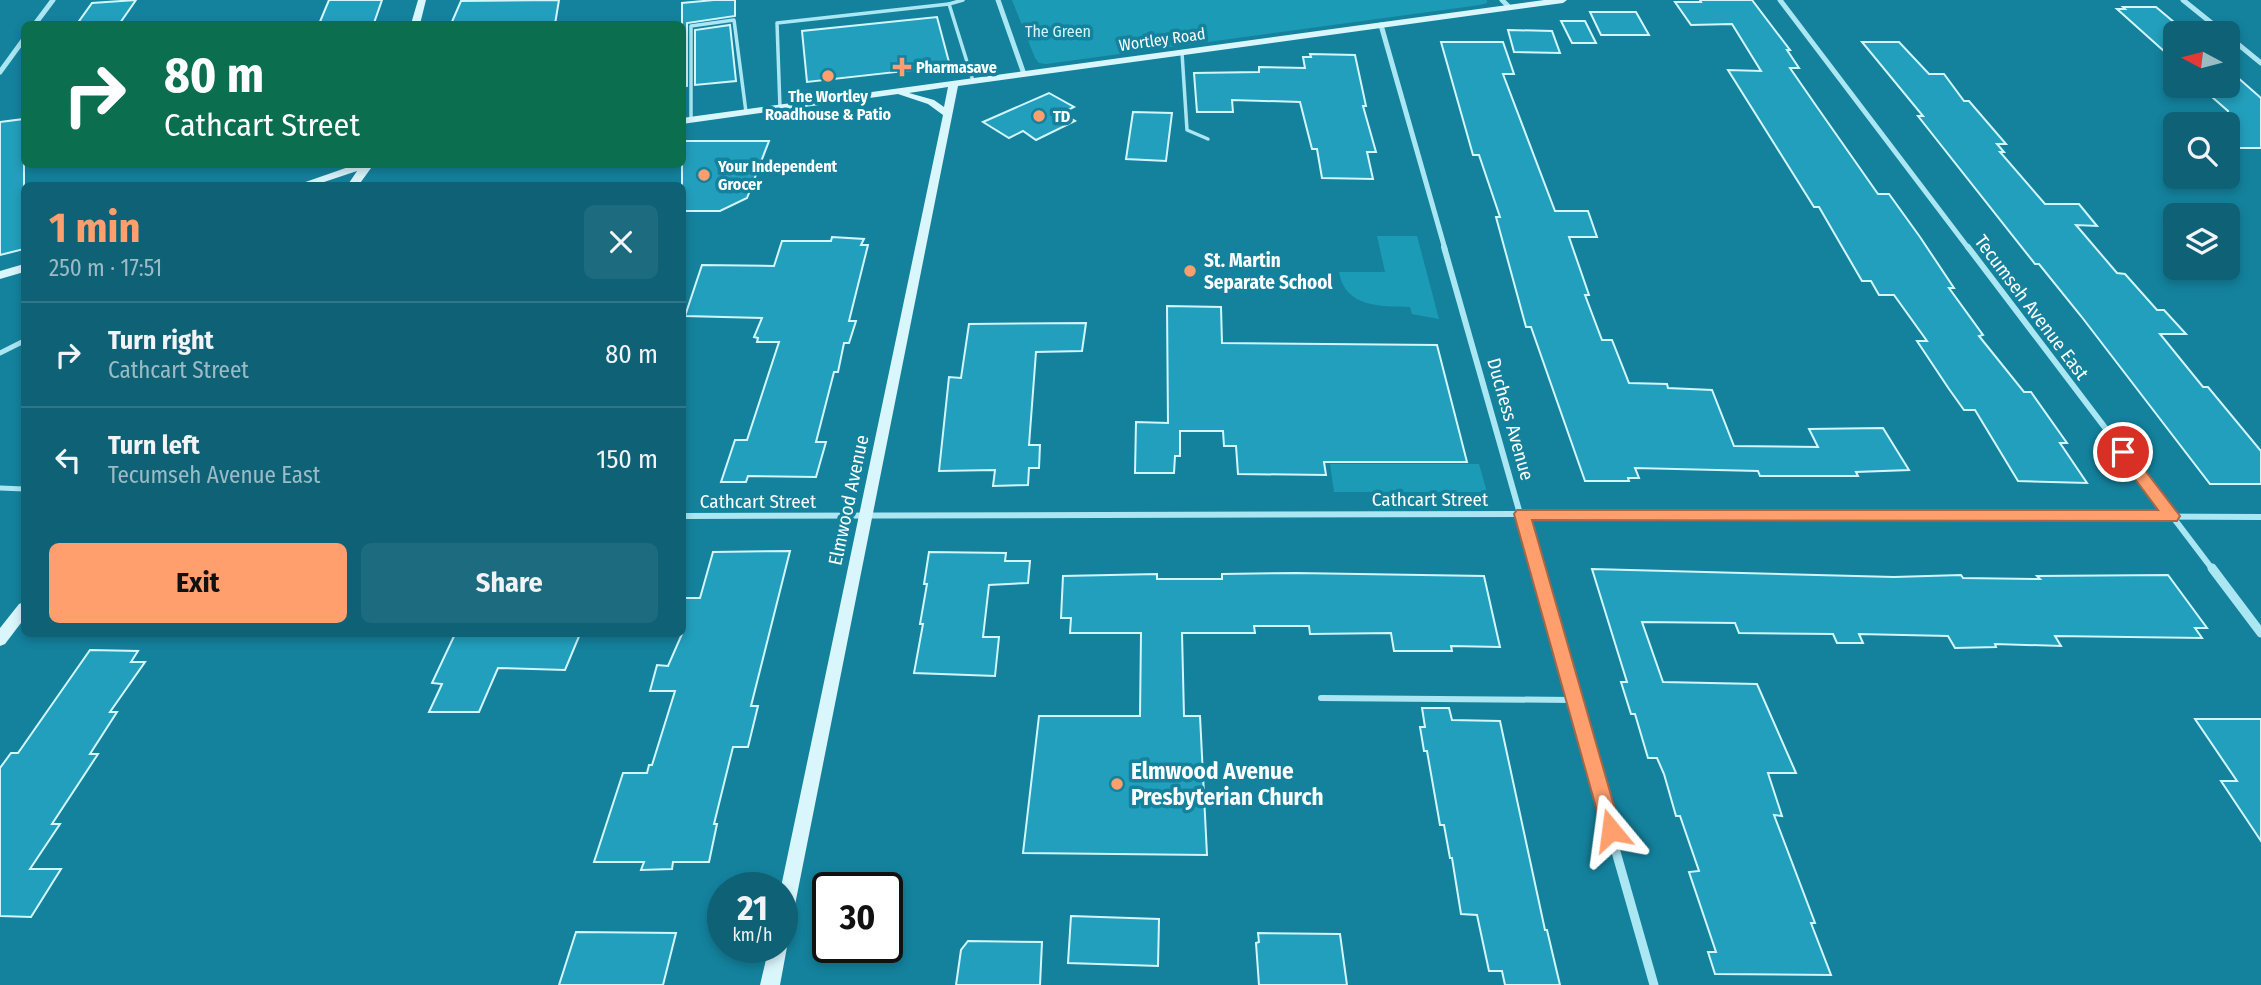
<!DOCTYPE html>
<html lang="en">
<head>
<meta charset="utf-8">
<style>
  body { margin:0; font-family:"Fira Sans Condensed",sans-serif; background:#1d6b7e; color:#f1f3f6; height:100vh; display:flex; flex-direction:column; font-size:26px; white-space:nowrap }
  * { box-sizing:border-box; margin:0 }
  p { font-size:23px; color:#9bbcc5 }
  .icon { flex:none; width:38px; height:38px; fill:none; stroke:currentColor; stroke-width:2; stroke-linecap:round; stroke-linejoin:round }
  .map { position:relative; flex:1; overflow:hidden }
  .sheet { position:absolute; left:21px; top:182px; width:665px; height:455px; display:flex; flex-direction:column; background:#0f6276; border-radius:10px; box-shadow:0 4px 10px #0003 }
  .sheet>* { flex:none }
  .top-card { position:absolute; left:21px; top:21px; width:665px; height:147px; border-radius:10px; box-shadow:0 4px 10px #0003; background:#0b6e4f; color:#fff; overflow:hidden }
  .needle { width:46px; rotate:277deg }
  .tools { position:absolute; left:2163px; top:21px; display:grid; gap:14px }
  .tools a { display:grid; place-items:center; width:77px; height:77px; border-radius:10px; background:#0f6276; box-shadow:0 4px 10px #0003; font-size:35px }
  .speed { position:absolute; left:707px; top:872px; display:flex; gap:14px; font-size:35px; font-weight:700; text-align:center }
  .speed>* { display:grid; place-content:center; width:91px; height:91px; border-radius:50%; background:#0f6276; box-shadow:0 4px 10px #0003; line-height:1 }
  .speed small { font-size:18px; font-weight:400 }
  .speed .limit { border:4px solid #111; border-radius:10px; background:#fff; color:#111 }
  .pin { position:absolute; display:grid; place-items:center; width:60px; height:60px; color:#fff; margin:-30px; border:4px solid #fff; border-radius:50%; box-shadow:0 2px 7px #0007 }
  .me { position:absolute; width:77px; margin:-38px; rotate:344deg; stroke-linejoin:round; filter:drop-shadow(0 0 5px #0008) }
  .turn { display:flex; align-items:center; gap:24px; height:147px; padding:0 28px; font-size:32px }
  .turn .icon { width:91px; height:91px; stroke-width:2.5 }
  .turn b { display:block; font-size:49px; line-height:60px }
  .round { display:grid; place-items:center; flex:none; width:74px; height:74px; border-radius:10px; background:#1d6b7e }
  .head { display:flex; align-items:center; justify-content:space-between; height:119px; padding:0 28px }
  h1 { font-size:42px; font-weight:700; line-height:52px; color:#ff9f6d }
  .action { display:flex; gap:14px; margin-top:auto; padding:14px 28px }
  .action a { flex:1; height:80px; border-radius:10px; background:#ff9f6d; color:#111; font-size:28px; font-weight:700; line-height:80px; text-align:center }
  .action a+a { background:#1d6b7e; color:#f1f3f6 }
  ul { padding:0; list-style:none }
  li { display:flex; align-items:center; gap:21px; height:105px; padding:0 28px; border-top:2px solid #2f7688 }
  li div { flex:1 }
  li b { display:block; font-size:26px }
  li em { font-style:normal }
  .map>svg:first-child { display:block }
  .green { fill:#1c9bb7 }
  .building { fill:#229fbc; stroke:#d3f6fd; stroke-width:2 }
  .lines { fill:none; stroke-linecap:round; stroke-linejoin:round }
  .lane-far2 { stroke:#abe6f3; stroke-width:3.5 }
  .lane-far1 { stroke:#abe6f3; stroke-width:5 }
  .lane { stroke:#abe6f3; stroke-width:6 }
  .street-far2 { stroke:#abe6f3; stroke-width:5 }
  .street-far1 { stroke:#abe6f3; stroke-width:6 }
  .street { stroke:#abe6f3; stroke-width:9 }
  .secondary { fill:#daf6fd; fill-rule:evenodd }
  .route { fill:#ff9f6d; stroke:#a66747; stroke-width:2 }
  .poi-dot { fill:#ff9f6d; stroke:#14829d; stroke-width:2.5 }
  .labels { text-anchor:middle; stroke-width:7; stroke-linejoin:round; paint-order:stroke }
  .far-park-label { font-size:16px; fill:#d3f6fd; stroke:#14829d }
  .far-street-label { font-size:16px; fill:#fff; stroke:#14829d }
  .far-poi-label { font-size:16px; font-weight:bold; fill:#fff; stroke:#14829d; text-anchor:start }
  .poi-label { font-size:19px; font-weight:bold; fill:#fff; stroke:#14829d; text-anchor:start }
  .street-label { font-size:19px; fill:#fff; stroke:#14829d }
  .near-poi-label { font-size:23px; font-weight:bold; fill:#fff; stroke:#14829d; text-anchor:start }
</style>
</head>
<body>
<div class="map">
<svg width="2261" height="985" viewBox="0 0 2261 985">
  <rect width="100%" height="100%" fill="#14829d"/>
  <g class="green">
    <polygon points="1012,0 1487,0 1487,3 1480,5 1046,64 1039,63 1035,58"/>
    <path d="M1377 236H1417L1439 319 1412 314 1410 307C1381 306 1345 308 1339 272H1385Z"/>
    <polygon points="1330,464 1479,464 1487,492 1334,492"/>
  </g>
  <g class="building">
    <polygon points="136,0 120,23 77,24 92,3"/>
    <polygon points="329,0 382,0 374,23 319,24"/>
    <polygon points="559,0 555,24 451,24 461,1"/>
    <polygon points="714,0 735,0 735,16 687,23 687,86 682,87 682,3"/>
    <polygon points="1700,0 1752,0 1790,50 1787,50 1799,68 1790,68 1817,107 1878,194 1889,194 1920,237 1954,288 1949,288 1983,335 1979,336 2024,392 2031,392 2067,443 2060,443 2087,483 2018,481 1975,410 1964,410 1949,389 1917,341 1927,341 1894,295 1879,295 1871,281 1862,281 1819,207 1814,207 1728,70 1761,71 1732,24 1691,25 1675,2 1701,2"/>
    <polygon points="2123,7 2156,7 2175,23 2175,61 2117,9 2125,9"/>
    <polygon points="1590,12 1636,12 1649,35 1601,35"/>
    <polygon points="937,17 950,66 807,82 802,31"/>
    <polygon points="1561,21 1585,21 1596,43 1572,43"/>
    <polygon points="730,25 736,81 695,85 695,30"/>
    <polygon points="1508,30 1552,31 1560,53 1514,52"/>
    <polygon points="1441,42 1503,42 1514,74 1503,74 1555,211 1588,211 1597,237 1569,237 1589,295 1585,295 1602,340 1612,340 1629,383 1667,384 1668,388 1712,390 1734,446 1818,447 1809,429 1883,428 1909,470 1856,472 1858,476 1760,476 1758,471 1635,468 1639,478 1628,478 1629,481 1585,481 1531,327 1526,327 1496,217 1500,217 1479,155 1473,155"/>
    <polygon points="1862,42 1899,42 1929,74 1944,74 1964,101 1969,101 2006,144 1997,144 2004,152 2000,152 2045,204 2079,204 2097,226 2076,225 2117,273 2125,274 2157,310 2164,310 2186,334 2160,334 2203,387 2208,387 2261,451 2261,484 2210,484 2081,316 2039,264 2035,264 1918,116 1923,116"/>
    <polygon points="1310,54 1355,55 1366,106 1363,106 1376,152 1367,152 1373,179 1322,178 1317,149 1312,149 1300,102 1232,100 1233,112 1197,112 1194,73 1259,72 1259,67 1305,68 1303,57 1311,57"/>
    <polygon points="2228,69 2261,98 2261,148 2228,148 2228,111 2212,97 2228,97"/>
    <polygon points="1049,93 1074,107 1062,113 1075,121 1036,140 1023,131 1009,138 983,122"/>
    <polygon points="1133,112 1172,113 1166,161 1126,159"/>
    <polygon points="24,119 24,249 0,255 0,122"/>
    <polygon points="682,141 769,141 747,198 720,211 682,211"/>
    <polygon points="832,237 864,239 861,245 868,245 849,321 856,321 849,343 844,343 838,372 834,372 816,442 826,442 816,477 748,476 746,482 721,482 735,440 747,440 779,342 757,342 758,338 754,337 762,318 685,316 702,265 774,266 782,241 831,241"/>
    <polygon points="1167,306 1221,307 1222,343 1437,345 1467,462 1324,462 1326,475 1238,474 1236,446 1224,446 1223,431 1180,431 1180,456 1175,456 1174,473 1135,473 1136,422 1168,423"/>
    <polygon points="1086,323 1082,351 1036,352 1029,445 1040,445 1039,468 1029,468 1028,485 993,486 995,470 939,471 949,377 961,378 969,324"/>
    <polygon points="790,551 751,706 758,706 748,747 733,747 714,824 717,824 709,862 673,862 672,869 641,870 644,862 594,862 623,773 647,773 649,765 652,765 675,691 650,691 657,665 668,666 682,634 682,598 700,598 713,552"/>
    <polygon points="929,552 1006,553 1005,561 1030,561 1028,583 989,585 983,637 999,637 995,676 914,673 923,624 920,624 927,584 924,584"/>
    <polygon points="1592,569 1894,577 1961,575 1963,578 2040,579 2037,576 2168,575 2207,628 2195,628 2202,638 2055,636 2061,646 1995,644 1996,647 1955,648 1948,636 1859,634 1863,643 1837,643 1833,634 1739,633 1735,623 1642,622 1663,682 1757,684 1796,773 1768,773 1782,816 1774,815 1815,923 1811,923 1831,975 1715,974 1708,952 1716,952 1689,872 1699,871 1680,816 1676,816 1664,774 1657,758 1648,758 1635,714 1631,714 1621,682 1627,682"/>
    <polygon points="1296,573 1484,576 1500,647 1451,646 1452,651 1394,651 1391,633 1310,634 1309,626 1254,626 1255,633 1182,633 1184,716 1200,716 1207,855 1023,853 1039,716 1140,716 1141,633 1070,633 1071,618 1061,618 1063,576 1157,574 1157,579 1222,579 1222,574"/>
    <polygon points="455,634 580,634 565,670 498,668 479,712 429,712 442,684 432,683"/>
    <polygon points="90,650 138,651 131,662 145,662 110,712 117,712 90,754 98,754 52,824 60,824 30,869 61,869 31,917 0,916 0,768 11,753 18,753"/>
    <polygon points="1422,708 1449,708 1452,720 1500,721 1545,930 1547,930 1560,985 1505,985 1502,971 1489,971 1477,915 1461,914 1452,858 1450,858 1444,825 1440,825 1427,751 1424,751 1420,727 1425,727"/>
    <polygon points="2195,719 2261,719 2261,841 2221,781 2237,781"/>
    <polygon points="1071,916 1159,919 1158,966 1068,963"/>
    <polygon points="576,932 676,933 663,985 559,985"/>
    <polygon points="1258,933 1340,934 1347,985 1259,985 1256,943 1259,942"/>
    <polygon points="968,941 1042,942 1040,985 956,985 961,950"/>
  </g>
  <g class="lines">
    <g class="lane-far2">
      <polyline points="949,4 963,0"/>
      <polyline points="1182,53 1187,130 1208,139"/>
      <polyline points="780,108 777,23 949,4 973,81"/>
      <polyline points="691,120 691,26 734,20 746,112"/>
    </g>
    <g class="lane-far1">
      <polyline points="0,353 24,341"/>
      <polyline points="0,488 24,489"/>
    </g>
    <polyline class="lane" points="1321,698 1573,700"/>
    <g class="street-far2">
      <polyline points="998,0 1024,74"/>
      <polyline points="1502,0 1509,7"/>
      <polyline points="1780,0 1969,249"/>
      <polyline points="2183,0 2224,33"/>
      <polyline points="35,24 53,0"/>
      <polyline points="1381,25 1445,249"/>
      <polyline points="2228,36 2261,63"/>
      <polyline points="0,72 24,39"/>
    </g>
    <g class="street-far1">
      <polyline points="1444,247 1536,570"/>
      <polyline points="1968,247 2213,570"/>
      <polyline points="682,516 1522,514 2261,517"/>
    </g>
    <g class="street">
      <polyline points="1535,568 1654,985"/>
      <polyline points="2212,568 2261,633"/>
    </g>
    <g class="secondary">
      <polygon points="418,0 426,0 420,24 411,24"/>
      <path d="M1544 0H1567L1563 3 958 86 791 925 789 931 782 934 781 887 943 115 928 104 898 94 682 124V118ZM948 87 944 107 934 100 909 93Z"/>
      <polygon points="357,164 374,164 358,186 347,186 357,171 312,186 294,186"/>
      <polygon points="24,264 24,272 0,279 0,271"/>
      <polygon points="24,602 24,619 5,644 0,646 0,628 19,604"/>
      <polygon points="782,940 787,947 780,985 760,985 769,947 782,947"/>
    </g>
  </g>
  <polygon class="route" points="2123,446 2128,448 2177,512 2180,516 2177,521 1532,520 1621,830 1618,836 1611,839 1604,836 1514,514 1517,510 2158,510 2115,452"/>
  <g class="poi-dot">
    <path d="M898.5 56.5h7v7h7v7h-7v7h-7v-7h-7v-7h7z"/>
    <circle cx="828" cy="76" r="7"/>
    <circle cx="1039" cy="116" r="7"/>
    <circle cx="704" cy="175" r="7"/>
    <circle cx="1190" cy="271" r="7"/>
    <circle cx="1117" cy="784" r="7"/>
  </g>
  <g class="labels">
    <g class="far-park-label">
      <text x="1058" y="37">The Green</text>
    </g>
    <g class="far-street-label">
      <text transform="translate(1162 39) rotate(-8)" y="6">Wortley Road</text>
    </g>
    <g class="far-poi-label">
      <text x="916" y="73">Pharmasave</text>
      <text x="828" y="102" text-anchor="middle">The Wortley<tspan x="828" dy="18">Roadhouse &amp; Patio</tspan></text>
      <text x="1053" y="122">TD</text>
      <text x="718" y="172">Your Independent<tspan x="718" dy="18">Grocer</tspan></text>
    </g>
    <g class="poi-label">
      <text x="1204" y="267">St. Martin<tspan x="1204" dy="22">Separate School</tspan></text>
    </g>
    <g class="street-label">
      <text transform="translate(2032 307) rotate(53)" y="7">Tecumseh Avenue East</text>
      <text transform="translate(1511 419) rotate(74)" y="7">Duchess Avenue</text>
      <text x="1430" y="506">Cathcart Street</text>
      <text transform="translate(848 500) rotate(-78)" y="7">Elmwood Avenue</text>
      <text x="758" y="508">Cathcart Street</text>
    </g>
    <g class="near-poi-label">
      <text x="1131" y="779">Elmwood Avenue<tspan x="1131" dy="26">Presbyterian Church</tspan></text>
    </g>
  </g>
</svg>
<div class="tools">
<a><svg class="needle" viewBox="-14 -14 28 28"><path d="M0-13l5 13h-10z" fill="#e53935"/><path d="M0 13l5-13h-10z" fill="#9bbcc5"/></svg></a>
<a><svg class="icon" aria-label="search" viewBox="0 0 24 24"><circle cx="10" cy="10" r="6"/><path d="M15 15l6 6"/></svg></a>
<a><svg class="icon" aria-label="layers" viewBox="0 0 24 24"><path d="M12 4l9 5-9 5-9-5zM3 14l9 5 9-5"/></svg></a>
</div>
<div class="speed"><div>21<small>km/h</small></div><div class="limit">30</div></div>
<div class="pin" style="left:2123px;top:452px;background:#d93025"><svg class="icon" aria-label="arrive" viewBox="0 0 24 24"><path d="M6 21V4h12l-3 4 3 4H6"/></svg></div>
<svg class="me" style="left:1611px;top:830px" viewBox="-20 -20 40 40"><path d="M0-17L14 15 0 8-14 15z" fill="#ff9f6d" stroke="#fff" stroke-width="4"/></svg>
<div class="top-card">
<div class="turn"><svg class="icon" aria-label="right" viewBox="0 0 24 24"><path d="M7 20v-9h11M14 6l5 5-5 5"/></svg><div><b>80 m</b>Cathcart Street</div></div>
</div>
<section class="sheet">
<div class="head"><div><h1>1 min</h1><p>250 m · 17:51</p></div><a class="round"><svg class="icon" aria-label="close" viewBox="0 0 24 24"><path d="M6 6l12 12M18 6L6 18"/></svg></a></div>
<ul>
<li><svg class="icon" aria-label="right" viewBox="0 0 24 24"><path d="M7 20v-9h11M14 6l5 5-5 5"/></svg><div><b>Turn right</b><p>Cathcart Street</p></div><em>80 m</em></li>
<li><svg class="icon" aria-label="left" viewBox="0 0 24 24"><path d="M17 20v-9H6M10 6l-5 5 5 5"/></svg><div><b>Turn left</b><p>Tecumseh Avenue East</p></div><em>150 m</em></li>
</ul>
<div class="action"><a>Exit</a><a>Share</a></div>
</section>
</div>
</body>
</html>
